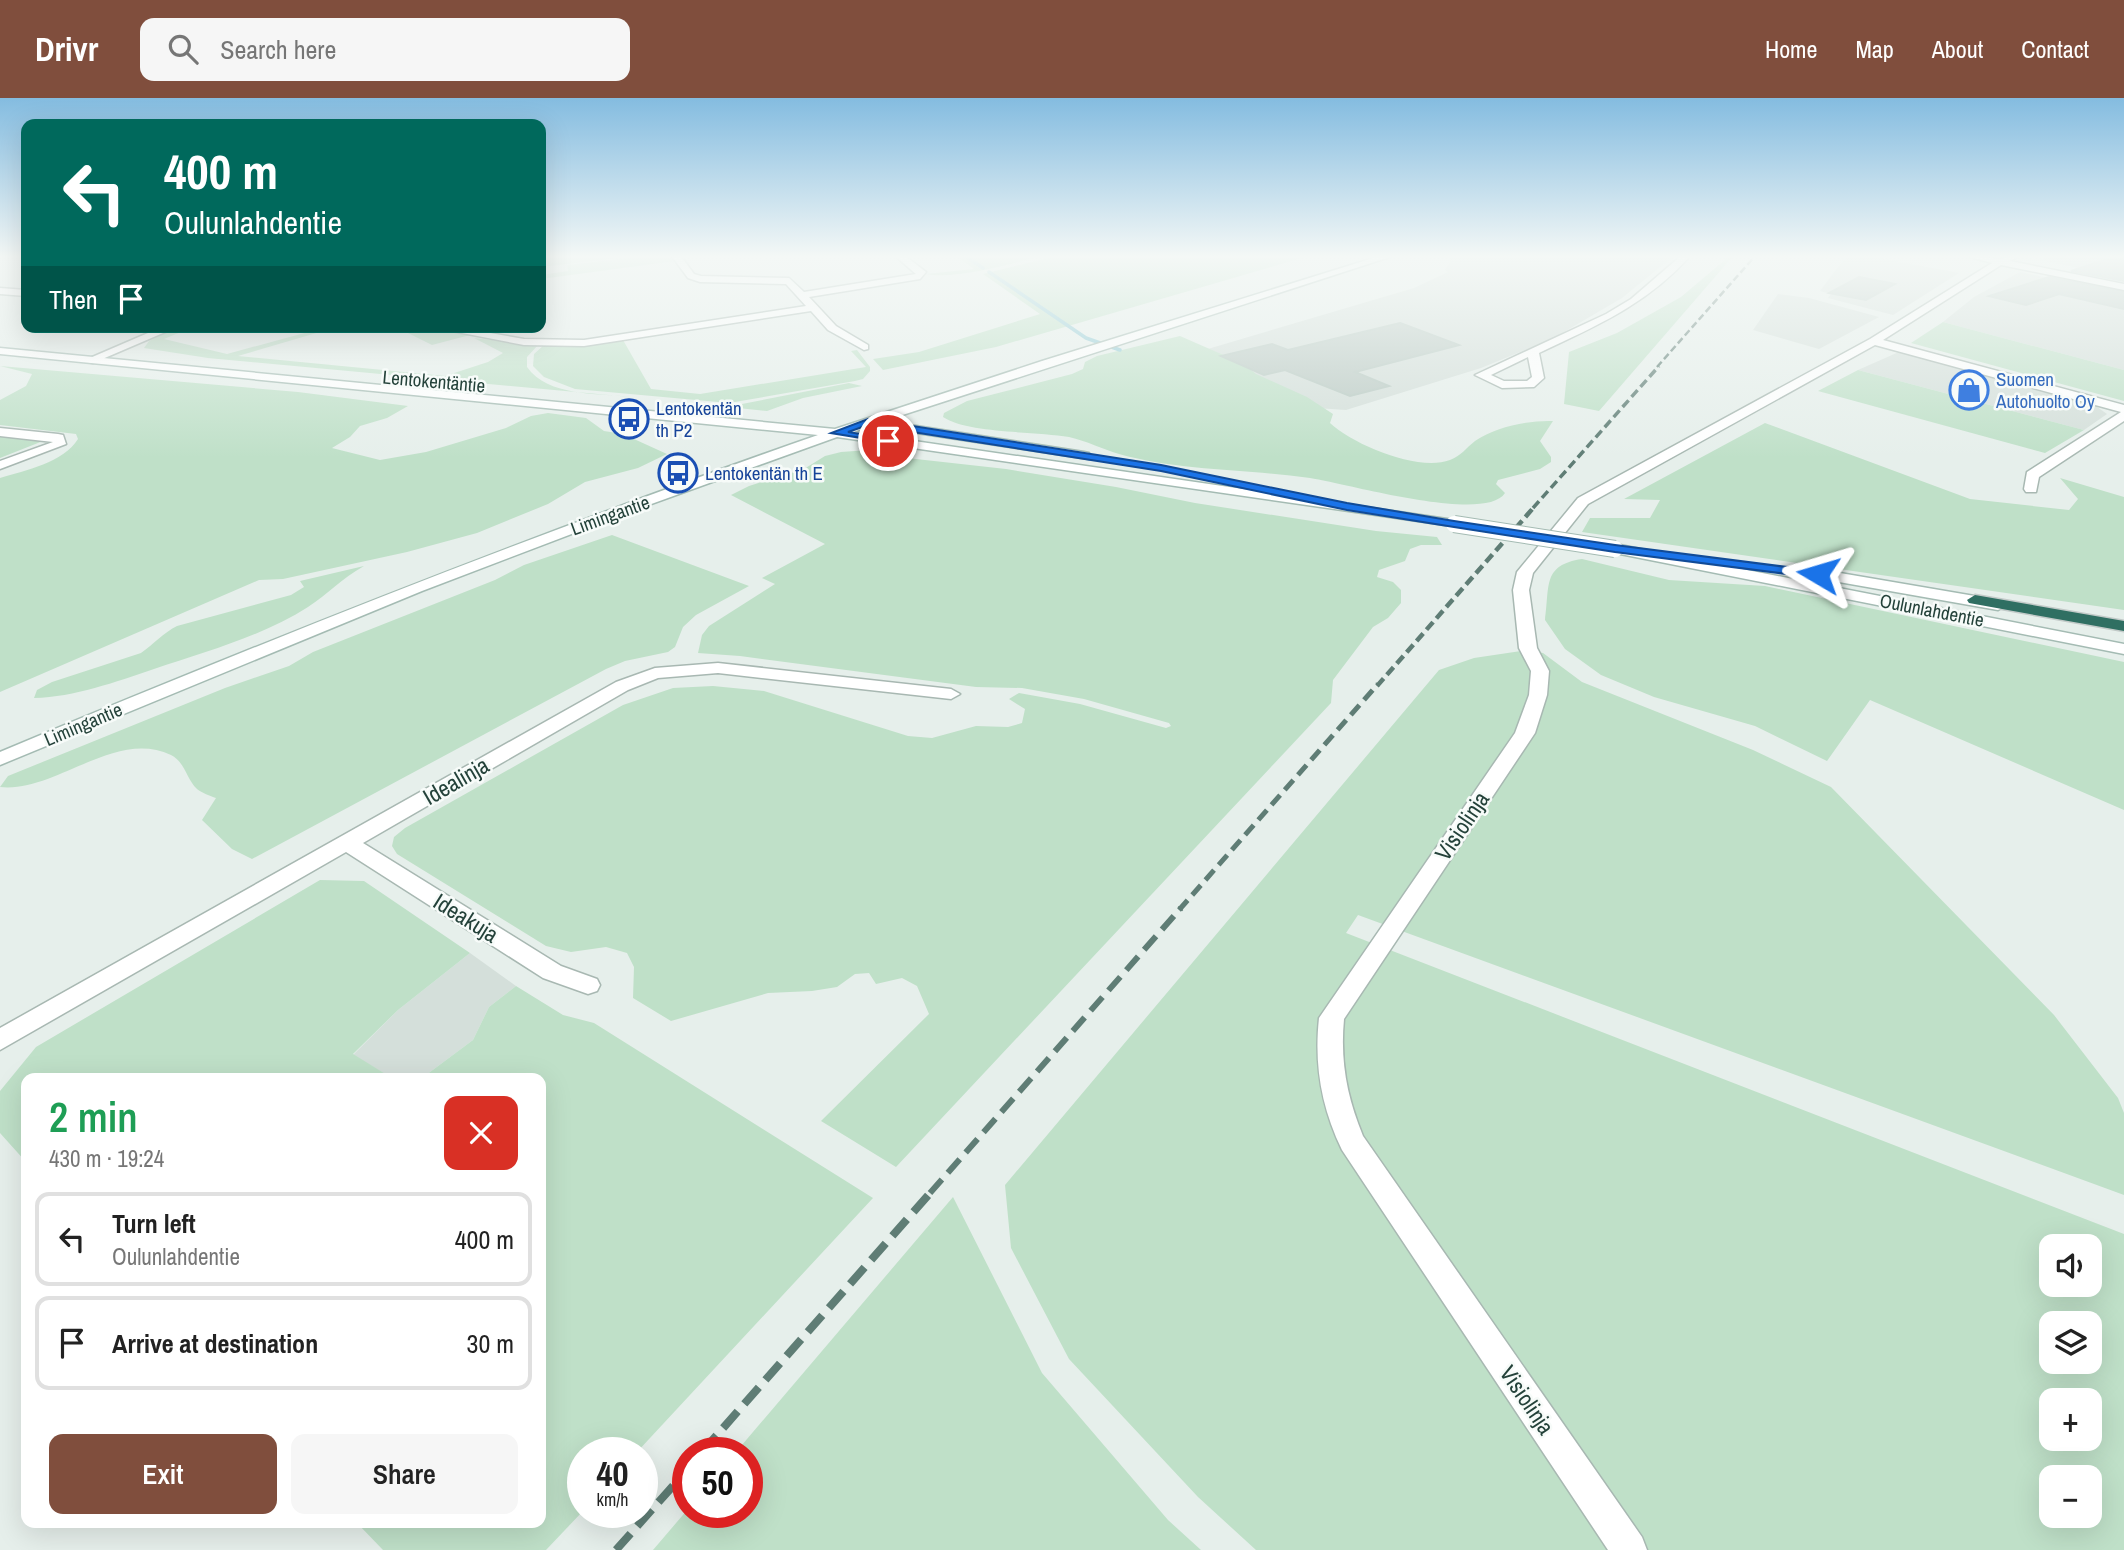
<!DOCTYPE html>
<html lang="en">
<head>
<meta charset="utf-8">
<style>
  body { margin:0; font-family:"Archivo Narrow",sans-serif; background:#f6f6f6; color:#222; height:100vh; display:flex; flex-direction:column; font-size:26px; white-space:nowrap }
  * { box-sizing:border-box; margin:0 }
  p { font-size:23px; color:#767676 }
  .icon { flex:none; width:38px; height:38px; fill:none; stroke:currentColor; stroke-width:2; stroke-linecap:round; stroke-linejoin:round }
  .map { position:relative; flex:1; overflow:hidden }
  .side { position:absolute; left:21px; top:975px; width:525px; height:455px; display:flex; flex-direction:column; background:#fff; border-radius:14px; box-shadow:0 7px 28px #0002 }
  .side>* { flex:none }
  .guide { position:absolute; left:21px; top:21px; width:525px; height:214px; border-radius:14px; box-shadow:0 7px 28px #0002; background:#00695c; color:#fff; overflow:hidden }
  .controls { position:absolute; left:2039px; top:1136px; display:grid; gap:14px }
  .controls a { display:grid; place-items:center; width:63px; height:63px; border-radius:14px; background:#fff; box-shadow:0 7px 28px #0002; font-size:35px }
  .speed { position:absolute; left:567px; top:1339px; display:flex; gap:14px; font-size:35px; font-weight:700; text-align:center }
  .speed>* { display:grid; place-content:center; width:91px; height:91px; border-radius:50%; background:#fff; box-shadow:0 7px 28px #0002; line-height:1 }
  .speed small { font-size:18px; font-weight:400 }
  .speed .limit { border:10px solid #d22; background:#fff; color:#111 }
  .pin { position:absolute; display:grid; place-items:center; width:60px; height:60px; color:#fff; margin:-30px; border:4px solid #fff; border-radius:50%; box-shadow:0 2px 7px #0007 }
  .me { position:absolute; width:77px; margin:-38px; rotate:277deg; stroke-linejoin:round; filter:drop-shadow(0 0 5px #0008) }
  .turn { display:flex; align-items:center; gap:24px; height:147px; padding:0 28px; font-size:32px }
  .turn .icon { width:91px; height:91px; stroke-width:2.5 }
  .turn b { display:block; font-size:49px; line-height:60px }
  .then { display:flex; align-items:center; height:66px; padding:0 28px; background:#0003; gap:14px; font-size:26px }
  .round { display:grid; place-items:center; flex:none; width:74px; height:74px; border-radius:14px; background:#f6f6f6 }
  .summary { display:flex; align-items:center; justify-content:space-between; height:119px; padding:0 28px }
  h1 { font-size:42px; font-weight:600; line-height:52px; color:#1e9e55 }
  .cta { display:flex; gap:14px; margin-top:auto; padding:14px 28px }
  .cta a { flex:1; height:80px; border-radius:14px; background:#804e3d; color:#fff; font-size:28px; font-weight:600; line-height:80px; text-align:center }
  .cta a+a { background:#f6f6f6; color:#222 }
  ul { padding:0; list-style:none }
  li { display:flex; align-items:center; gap:21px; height:94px; margin:0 14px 10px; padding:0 14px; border:4px solid #e0e0e0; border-radius:14px }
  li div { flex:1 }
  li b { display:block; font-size:26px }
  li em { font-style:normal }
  header { display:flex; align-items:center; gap:42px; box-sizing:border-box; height:98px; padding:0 35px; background:#804e3d; color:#fff }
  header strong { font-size:33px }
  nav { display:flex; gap:38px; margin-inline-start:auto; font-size:24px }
  .search { width:490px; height:63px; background:#f6f6f6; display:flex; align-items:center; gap:18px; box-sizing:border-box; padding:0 24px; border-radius:14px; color:#767676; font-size:26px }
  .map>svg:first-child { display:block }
  .built { fill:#d4dfda }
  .green { fill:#bfe0c8; fill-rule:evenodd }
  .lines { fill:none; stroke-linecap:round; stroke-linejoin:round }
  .stream { stroke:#8ec9d4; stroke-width:3.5 }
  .building { fill:#bbcac4; stroke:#b8c9c2; stroke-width:2 }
  .minor-casing { stroke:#a8b8b2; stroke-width:3 }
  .secondary-casing { stroke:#a4bbb3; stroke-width:3 }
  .motorway-casing { stroke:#c2cac8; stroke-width:3 }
  .minor { fill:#fff; fill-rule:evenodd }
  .secondary { fill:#fff; fill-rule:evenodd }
  .motorway { fill:#2f6f62; fill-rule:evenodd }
  .rail-far5 { stroke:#5f7d75; stroke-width:2.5; stroke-dasharray:7 3.5; stroke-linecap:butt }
  .rail-far4 { stroke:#5f7d75; stroke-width:3.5; stroke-dasharray:9 4.5; stroke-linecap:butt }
  .rail-far3 { stroke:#5f7d75; stroke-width:4.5; stroke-dasharray:10 5; stroke-linecap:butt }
  .rail-far2 { stroke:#5f7d75; stroke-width:5; stroke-dasharray:13 7; stroke-linecap:butt }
  .rail-far1 { stroke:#5f7d75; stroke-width:6; stroke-dasharray:18 9; stroke-linecap:butt }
  .rail { stroke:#5f7d75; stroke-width:8; stroke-dasharray:22 10; stroke-linecap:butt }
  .secondary-bridge-casing { stroke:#a4bbb3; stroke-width:18; stroke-linecap:butt }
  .secondary-bridge { stroke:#fff; stroke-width:16 }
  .route { fill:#1a73e8; stroke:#114b97; stroke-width:2 }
  .labels { text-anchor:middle; stroke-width:5; stroke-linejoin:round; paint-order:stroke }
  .far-shop-label { font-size:19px; fill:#366cbe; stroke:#f7fbf9; text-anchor:start }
  .far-street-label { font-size:19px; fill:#24423a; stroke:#f7fbf9 }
  .far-transit-label { font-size:19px; fill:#164399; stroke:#f7fbf9; text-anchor:start }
  .street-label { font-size:23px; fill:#24423a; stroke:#f7fbf9 }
</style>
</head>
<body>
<header>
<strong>Drivr</strong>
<div class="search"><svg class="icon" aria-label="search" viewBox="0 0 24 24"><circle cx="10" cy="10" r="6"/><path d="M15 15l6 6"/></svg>Search here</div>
<nav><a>Home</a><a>Map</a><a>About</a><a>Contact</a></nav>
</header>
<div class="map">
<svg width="2124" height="1452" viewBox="0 0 2124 1452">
  <rect width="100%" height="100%" fill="#e6efeb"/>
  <g class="built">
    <polygon points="1454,157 1675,157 1622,200 1552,241 1481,270 1346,312 1316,310 1201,253 1414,190 1448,174 1445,172"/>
    <polygon points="1847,157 1863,157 1959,175 1893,217 1828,200 1831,196 1820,193"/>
    <polygon points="2054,157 2124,157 2124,179 2040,162"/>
    <polygon points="2020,174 2124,196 2124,272 1943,224 1974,199"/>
    <polygon points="1778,196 1809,200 1879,219 1819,251 1753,232"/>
    <polygon points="1901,253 2093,306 2107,316 2084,332 1858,272"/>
    <polygon points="470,855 516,888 489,909 473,942 422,980 392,980 353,957 398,912"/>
  </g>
  <g class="green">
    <polygon points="541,157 644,157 541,169"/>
    <polygon points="656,157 671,157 675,163 541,181 541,177 568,173 567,167"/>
    <path d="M955 157H1044C1014 165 956 182 926 176L974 171Z"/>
    <polygon points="1060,157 1312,157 996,249 883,272 873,261 919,254 1040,216 983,176"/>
    <polygon points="1726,157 1734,157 1599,313 1564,306 1569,254 1617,235 1681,199 1726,161"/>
    <polygon points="1943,224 2124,272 2124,303 1911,245"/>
    <path d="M178 229H193L164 241 227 256 308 234 301 229H337L238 258 445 278 488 264 503 255 474 240 538 247 527 259V269C548 299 598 295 630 299L208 260 144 250 149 243Z"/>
    <polygon points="409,229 470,237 432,247 402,232"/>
    <path d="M1180 238 1244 266 1256 276 1307 299 1333 316 1330 325C1354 347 1418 374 1450 362 1461 358 1466 350 1475 343 1495 329 1529 322 1553 323L1540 343 1551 359V364L1540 371 1498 382 1496 386 1505 395C1485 426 1345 385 1310 380 1247 371 1180 373 1119 356 1102 351 1087 343 1069 339 1036 333 969 336 943 319L944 315 967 303 1072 276 1083 271 1085 264 1097 258Z"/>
    <polygon points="623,242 651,291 700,296 866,269 851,253 857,252 870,269 870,273 863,281 855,283 729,305 575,291 544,279 533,268 534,256 544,247"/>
    <path d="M0 268 298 294 408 308 387 320 360 328 350 339 332 350 380 362 426 354 506 330 531 318 548 315 586 320 604 333 623 336 667 356 638 370 585 384 548 406 477 435 407 454 283 481 259 482 0 594V380C26 372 63 365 78 341L76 336 0 327V302L26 288 32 276Z"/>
    <polygon points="1858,272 2084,332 2045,355 1818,293"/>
    <polygon points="849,285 862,288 803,300 767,313 738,310 742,306"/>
    <polygon points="1765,325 1970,401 2069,412 2078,401 2060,380 2124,399 2124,512 1582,434 1590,420 1650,420 1660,402 1624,401"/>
    <polygon points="0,337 43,343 0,360"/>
    <polygon points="869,352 898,359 1006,371 1116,389 1195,405 1376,433 1437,439 1442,447 1421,447 1410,451 1405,463 1379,472 1377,479 1393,484 1401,492 1401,505 1388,520 1373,529 1333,582 1331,605 896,1069 821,1023 929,916 917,888 902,880 876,886 869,875 855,876 837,889 812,893 768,895 671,923 633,900 634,869 627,855 606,849 571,854 546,848 397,756 392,748 394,739 405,730 623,607 673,590 713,588 764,593 908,638 932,640 976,628 1008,629 1022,625 1025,611 1009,601 1019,595 1080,606 1166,630 1171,628 1169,625 1084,601 1022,590 976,589 740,558 698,555 702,537 709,528 775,486 762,480 825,446 731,397 749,388 804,371 825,358 841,354"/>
    <path d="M612 437 749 488 696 517 683 529 675 549 668 554 625 563 606 571 252 761 232 751 202 722 216 700C210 698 202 695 197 691 187 682 185 664 171 657 115 630 56 695 0 689L8 678 225 590 289 568 313 554 495 482 524 467Z"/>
    <path d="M1582 461 1669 482 1765 488 2124 564V712L1870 602 1827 663 1755 628 1654 599 1601 577 1565 551 1545 522C1550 488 1542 467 1582 461Z"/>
    <path d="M364 468C341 481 328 496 308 509 263 538 205 554 154 571 115 584 75 599 34 600L37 592 52 584 141 555C154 546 163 535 177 528L291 497 304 489 300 483Z"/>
    <path d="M1527 552 1543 555 1582 584 1753 652 1831 689 2054 917 2118 1000 2124 1015V1097L1358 817 1346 835 2124 1136V1452H1256L1198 1399 1069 1261 1011 1150 1005 1087 1439 572 1474 560ZM2051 1148H2090V1186H2051ZM2051 1225H2090V1264H2051ZM2051 1302H2090V1340H2051ZM2051 1379H2090V1418H2051Z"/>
    <polygon points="320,782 364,783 470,855 398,912 353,956 392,980 26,980 26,1064 0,1035 0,993 36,949"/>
    <polygon points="516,888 563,917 594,925 873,1100 637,1354 583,1354 583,1413 546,1452 383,1452 357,1425 541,1424 541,980 422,980 473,942 489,909"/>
    <polygon points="953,1099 1042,1275 1168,1422 1201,1452 653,1452 688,1411 688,1414 747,1414 747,1354 736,1354"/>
  </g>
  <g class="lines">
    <g class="stream">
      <polyline points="963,157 983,170"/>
      <polyline points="989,174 1086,240 1120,252"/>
    </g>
  </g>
  <g class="building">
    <polygon points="2120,157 2124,157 2124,183 2071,173"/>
    <polygon points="1859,179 1895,186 1866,202 1829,195"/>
    <polygon points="2049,179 2124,194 2124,211 2059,196 2026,207 1989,198"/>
    <polygon points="1400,225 1459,247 1355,274 1389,288 1350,298 1285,272 1264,277 1221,258 1272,246 1288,252"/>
  </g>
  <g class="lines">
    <g class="minor-casing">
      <g id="minor">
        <polygon points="671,157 680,157 694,176 701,178 789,180 804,194 916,176 894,157 904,157 926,174 920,181 809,199 836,228 868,247 868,251 864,252 828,232 811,213 584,248 524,247 431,229 456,229 524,241 584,242 806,208 786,186 700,184 688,180"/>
        <path d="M1682 157H1691C1646 207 1598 227 1539 255L1544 280 1534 289 1502 290 1475 277 1606 216 1631 201ZM1528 259 1532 279 1527 283H1504L1491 277Z"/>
        <path d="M1963 157 1999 161 2022 157 2010 163 2124 186V192L2001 167 1883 242 2124 307V323L2039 379 2036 394H2026L2024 391 2027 374 2121 314 1875 247 1588 406 1533 475 1529 492 1537 550 1549 573 1547 597 1535 635 1344 921C1340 964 1347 999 1363 1038L1642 1439 1647 1452H1608L1342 1052C1321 1009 1314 967 1319 920L1515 635 1529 597 1531 573 1519 550 1513 492 1517 474 1578 400 1870 241 1992 165Z"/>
        <polygon points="0,190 26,192 26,198 0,196"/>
        <polygon points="162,229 177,229 93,265 83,263"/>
        <polygon points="0,330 58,336 63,337 66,346 0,371 0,363 53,344 0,338"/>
        <polygon points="718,565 951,591 960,596 951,601 718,575 658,580 628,592 363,745 561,868 597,881 600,887 597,893 588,896 543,880 346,754 0,952 0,930 616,584 655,570"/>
      </g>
    </g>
    <g class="secondary-casing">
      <g id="secondary">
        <path d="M1383 157H1396L884 323 1084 354 1089 355V361L870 328 853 334 1454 422 1461 426 1459 429 837 339 632 413 422 493 0 667V654C270 541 542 433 818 337L0 256V250L835 331 1042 263Z"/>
        <polygon points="1615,446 2124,546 2124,556 1610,454 1607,451"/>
        <polygon points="1805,469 1998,502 2006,507 1998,512 1799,477 1797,474"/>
      </g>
    </g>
    <g class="motorway-casing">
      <polygon id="motorway" points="1975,497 2124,523 2124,533 1969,505 1967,502"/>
    </g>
    <use href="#minor" class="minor"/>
    <use href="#secondary" class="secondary"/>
    <use href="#motorway" class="motorway"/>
    <polyline class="rail-far5" points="1657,269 1756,157"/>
    <polyline class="rail-far4" points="1533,410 1659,268"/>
    <polyline class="rail-far3" points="1377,588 1535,408"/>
    <polyline class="rail-far2" points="1179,812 1378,586"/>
    <polyline class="rail-far1" points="930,1095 1181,810"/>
    <g class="rail">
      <polyline points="702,1354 931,1094"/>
      <polyline points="616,1452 688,1371"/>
    </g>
    <g class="secondary-bridge-casing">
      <polyline id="secondary-bridge" points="1454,426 1615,451"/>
    </g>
    <use href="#secondary-bridge" class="secondary-bridge"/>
  </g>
  <linearGradient id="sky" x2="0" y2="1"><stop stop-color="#84bce0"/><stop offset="0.44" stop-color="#f4f8f6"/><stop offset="1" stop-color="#f4f8f6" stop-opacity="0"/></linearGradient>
  <rect width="2124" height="360" fill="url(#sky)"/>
  <polygon class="route" points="868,321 1161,367 1347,405 1454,423 1615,447 1818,473 1824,476 1818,480 1615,454 1454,429 1347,412 1161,373 868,327 848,334 892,341 892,345 831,335"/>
  <defs>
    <g id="shop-ring" transform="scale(2.0125)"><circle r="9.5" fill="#f7fbf9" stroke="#3f7fe0" stroke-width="1.5"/><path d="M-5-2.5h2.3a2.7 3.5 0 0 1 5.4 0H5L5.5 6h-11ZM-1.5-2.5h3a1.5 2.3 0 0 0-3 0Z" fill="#3f7fe0"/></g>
    <g id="bus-ring" transform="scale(2.0125)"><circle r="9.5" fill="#f7fbf9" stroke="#1a4fb4" stroke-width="1.5"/><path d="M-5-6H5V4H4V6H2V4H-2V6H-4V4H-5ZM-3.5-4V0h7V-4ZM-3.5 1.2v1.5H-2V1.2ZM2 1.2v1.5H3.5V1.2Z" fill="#1a4fb4"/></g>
  </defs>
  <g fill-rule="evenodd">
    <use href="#shop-ring" x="1969" y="292"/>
    <use href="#bus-ring" x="629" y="321"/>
    <use href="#bus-ring" x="678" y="375"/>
  </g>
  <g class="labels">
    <g class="far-shop-label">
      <text x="1996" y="288">Suomen<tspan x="1996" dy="22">Autohuolto Oy</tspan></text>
    </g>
    <g class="far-street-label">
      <text transform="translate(434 283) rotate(5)" y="7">Lentokentäntie</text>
      <text transform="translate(610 417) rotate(-20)" y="7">Limingantie</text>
      <text transform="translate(1932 512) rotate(11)" y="7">Oulunlahdentie</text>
      <text transform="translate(83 626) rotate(-23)" y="7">Limingantie</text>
    </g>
    <g class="far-transit-label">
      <text x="656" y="317">Lentokentän<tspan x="656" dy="22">th P2</tspan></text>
      <text x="705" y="382">Lentokentän th E</text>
    </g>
    <g class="street-label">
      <text transform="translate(456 683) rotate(-30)" y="8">Idealinja</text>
      <text transform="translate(1462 728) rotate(-56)" y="8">Visiolinja</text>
      <text transform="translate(466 820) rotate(32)" y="8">Ideakuja</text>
      <text transform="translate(1527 1302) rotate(56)" y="8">Visiolinja</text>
    </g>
  </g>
</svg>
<div class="controls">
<a><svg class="icon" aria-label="sound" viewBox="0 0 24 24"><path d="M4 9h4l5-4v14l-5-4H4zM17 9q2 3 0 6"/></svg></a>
<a><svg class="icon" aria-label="layers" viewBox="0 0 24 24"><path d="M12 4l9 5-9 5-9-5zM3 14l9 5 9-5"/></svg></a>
<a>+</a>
<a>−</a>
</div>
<div class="speed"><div>40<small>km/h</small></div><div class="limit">50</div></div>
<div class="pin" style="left:888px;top:343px;background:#d93025"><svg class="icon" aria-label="arrive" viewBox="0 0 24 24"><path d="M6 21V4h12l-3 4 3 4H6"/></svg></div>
<svg class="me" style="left:1818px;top:476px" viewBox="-20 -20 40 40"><path d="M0-17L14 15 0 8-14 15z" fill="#1a73e8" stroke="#fff" stroke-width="4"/></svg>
<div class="guide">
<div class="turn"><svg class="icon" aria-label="left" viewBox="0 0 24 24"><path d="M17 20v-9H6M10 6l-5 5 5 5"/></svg><div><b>400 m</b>Oulunlahdentie</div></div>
<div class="then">Then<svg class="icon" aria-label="arrive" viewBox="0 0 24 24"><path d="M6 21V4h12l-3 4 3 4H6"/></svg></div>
</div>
<section class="side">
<div class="summary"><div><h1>2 min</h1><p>430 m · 19:24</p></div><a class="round" style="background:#d93025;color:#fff"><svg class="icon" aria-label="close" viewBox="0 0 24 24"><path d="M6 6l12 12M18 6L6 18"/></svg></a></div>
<ul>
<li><svg class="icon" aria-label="left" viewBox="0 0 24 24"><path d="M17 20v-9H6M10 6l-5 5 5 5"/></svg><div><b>Turn left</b><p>Oulunlahdentie</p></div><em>400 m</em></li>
<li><svg class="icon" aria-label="arrive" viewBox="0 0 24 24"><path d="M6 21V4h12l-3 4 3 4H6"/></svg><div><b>Arrive at destination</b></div><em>30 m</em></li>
</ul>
<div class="cta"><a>Exit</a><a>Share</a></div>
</section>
</div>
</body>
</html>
